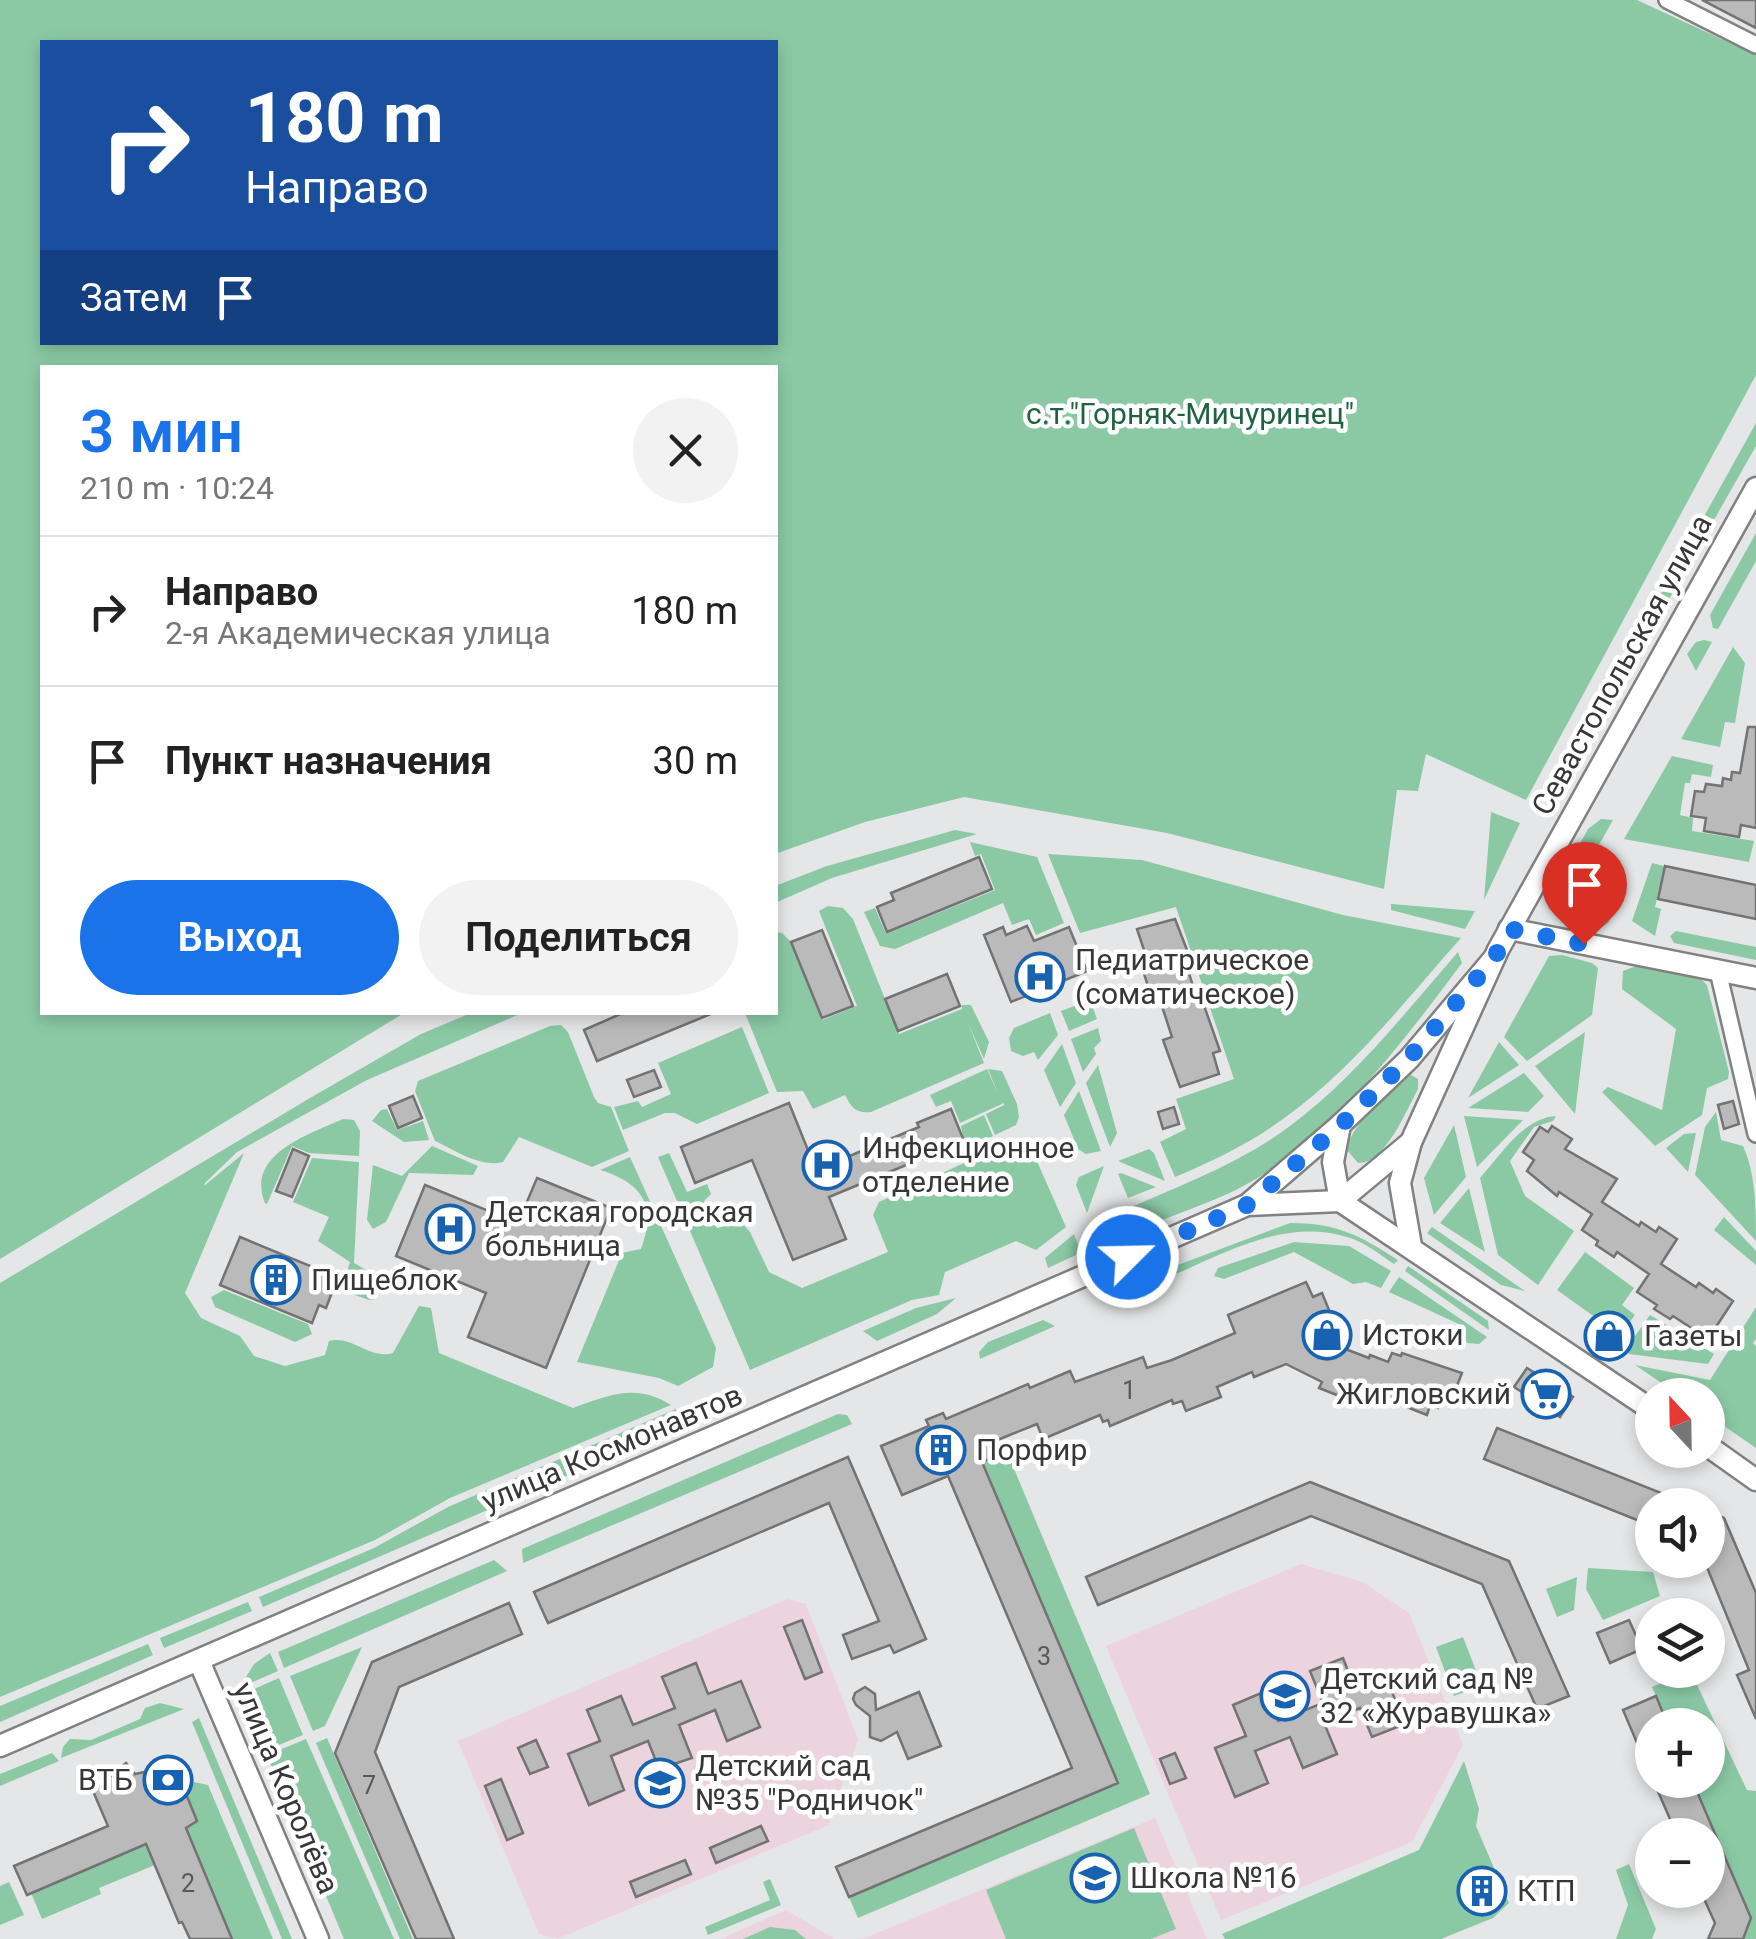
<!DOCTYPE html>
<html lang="ru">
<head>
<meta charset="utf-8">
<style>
  body { margin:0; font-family:Roboto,sans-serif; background:#f2f2f2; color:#222; height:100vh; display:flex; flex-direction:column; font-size:38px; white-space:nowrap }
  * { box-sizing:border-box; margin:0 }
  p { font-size:32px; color:#767676 }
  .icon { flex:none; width:55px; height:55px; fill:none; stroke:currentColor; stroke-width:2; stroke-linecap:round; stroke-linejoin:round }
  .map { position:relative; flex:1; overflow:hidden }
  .details { position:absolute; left:40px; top:365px; width:738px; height:650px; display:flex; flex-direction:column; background:#fff; border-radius:0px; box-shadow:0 5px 15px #0003 }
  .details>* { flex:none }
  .banner { position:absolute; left:40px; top:40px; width:738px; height:305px; border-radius:0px; box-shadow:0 5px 15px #0003; background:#1a4fa0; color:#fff; overflow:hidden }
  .needle { width:65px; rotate:338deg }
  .controls { position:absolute; left:1635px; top:1378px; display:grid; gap:20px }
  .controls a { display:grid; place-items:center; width:90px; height:90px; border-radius:50%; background:#fff; box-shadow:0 5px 15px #0003; font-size:50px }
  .pin { position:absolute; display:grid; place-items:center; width:85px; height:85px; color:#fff; margin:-102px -42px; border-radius:50% 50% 50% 0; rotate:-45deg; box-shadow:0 0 10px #0007 }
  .pin .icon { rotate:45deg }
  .me { position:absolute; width:110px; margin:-55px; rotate:67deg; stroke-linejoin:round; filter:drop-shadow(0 0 8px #0008) }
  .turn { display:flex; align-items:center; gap:35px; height:210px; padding:0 40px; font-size:45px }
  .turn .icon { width:130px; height:130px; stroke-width:2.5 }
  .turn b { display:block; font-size:70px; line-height:85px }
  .then { display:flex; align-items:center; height:95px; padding:0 40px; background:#0003; gap:20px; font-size:38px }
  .round { display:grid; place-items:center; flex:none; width:105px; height:105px; border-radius:52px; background:#f2f2f2 }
  .headline { display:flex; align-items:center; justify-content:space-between; height:170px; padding:0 40px }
  h1 { font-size:60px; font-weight:600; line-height:75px; color:#1a73e8 }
  .button { display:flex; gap:20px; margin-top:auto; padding:20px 40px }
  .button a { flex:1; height:115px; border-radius:60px; background:#1a73e8; color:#fff; font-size:40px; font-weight:600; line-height:115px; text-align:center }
  .button a+a { background:#f2f2f2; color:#222 }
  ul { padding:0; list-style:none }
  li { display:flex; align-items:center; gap:30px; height:150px; padding:0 40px; border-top:2px solid #e0e0e0 }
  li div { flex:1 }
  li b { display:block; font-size:38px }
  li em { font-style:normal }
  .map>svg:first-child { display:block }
  .education { fill:#ecd4df }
  .green { fill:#8bc9a5; fill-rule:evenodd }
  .building { fill:#bbbaba; stroke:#747374; stroke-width:2.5 }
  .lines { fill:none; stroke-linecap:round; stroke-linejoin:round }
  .street-casing { stroke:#818182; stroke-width:20 }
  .secondary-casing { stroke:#818182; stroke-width:25 }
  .street { stroke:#fff; stroke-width:15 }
  .secondary { stroke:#fff; stroke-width:20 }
  .route { stroke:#1a73e8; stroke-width:18; stroke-dasharray:0 32.4 }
  .labels { text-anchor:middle; stroke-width:9; stroke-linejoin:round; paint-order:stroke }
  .number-label { font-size:25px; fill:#585858 }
  .park-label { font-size:30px; fill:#1f6342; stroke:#fff }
  .street-label { font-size:30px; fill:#373737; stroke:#fff }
  .poi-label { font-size:30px; fill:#373737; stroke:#fff; text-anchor:start }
</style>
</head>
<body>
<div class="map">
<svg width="1756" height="1939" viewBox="0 0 1756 1939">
  <rect width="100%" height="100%" fill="#e5e6e7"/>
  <g class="education">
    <polygon points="1301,1564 1363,1582 1409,1613 1463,1745 1412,1842 1221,1920 1106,1646"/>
    <polygon points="787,1599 806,1604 858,1739 829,1825 557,1939 539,1934 458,1741"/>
    <polygon points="1155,1818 1207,1939 856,1939 865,1938"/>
    <polygon points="786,1910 835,1939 720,1939"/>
  </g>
  <g class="green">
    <path d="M0 0H1637L1756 55V375L1526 800 1426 754 1418 791 1397 790 1384 889 1167 833 964 797 865 822 775 854V368H42V1012L404 1013 0 1259ZM775 42V342H42V42Z"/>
    <polygon points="1756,423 1756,446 1556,798 1551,803 1545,802"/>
    <polygon points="1756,533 1756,561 1718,629 1713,628 1710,615"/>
    <polygon points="1704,640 1712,642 1696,671 1687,654 1696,642"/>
    <polygon points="1733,647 1745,663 1735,723 1725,722 1720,747 1681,739"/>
    <polygon points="1672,756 1713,765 1711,777 1692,774 1690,783 1685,783 1680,815 1693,818 1692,831 1754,841 1749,862 1624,839"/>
    <polygon points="1491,812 1520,823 1484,900"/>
    <polygon points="1601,819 1613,820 1575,887 1561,879 1588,829"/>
    <polygon points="955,830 977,834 832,878 775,903 775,886 827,866"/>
    <polygon points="970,842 1037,857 1064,923 1036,935 1029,919 1012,925 1003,903 895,949 880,946 864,912 875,908 886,934 995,890 981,854 975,856"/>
    <path d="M1048 854 1142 860 1343 915 1461 938C1405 1001 1352 1070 1283 1119 1250 1143 1213 1161 1175 1177L1160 1142 1186 1129 1176 1099 1234 1079 1176 907 1080 933Z"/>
    <polygon points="1652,863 1664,866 1655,907 1661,909 1655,936 1632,921"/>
    <path d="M1580 898 1610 919 1609 922C1595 934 1580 935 1566 923Z"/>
    <polygon points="1391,904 1392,904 1475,911 1465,929 1391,910"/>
    <path d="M828 906 843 908 853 919 899 1034 962 1009V1005H971L989 1042 984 1059 968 1023 984 1063 871 1112C856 1114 851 1107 845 1095L813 1109 803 1091 777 1092 745 1013 775 1012V932L782 933 790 941 822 1020 857 1006 819 911Z"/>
    <polygon points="1676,931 1756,947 1756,960 1674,943 1670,936"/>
    <path d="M1458 952 1462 963C1403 1042 1326 1145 1236 1190 1204 1205 1169 1217 1136 1230L1127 1209C1181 1185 1238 1164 1286 1129 1353 1080 1404 1014 1458 952Z"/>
    <polygon points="1562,955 1592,963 1598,968 1592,1015 1527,1061 1504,1037 1549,956"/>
    <polygon points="1636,966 1701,979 1707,985 1729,1072 1728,1079 1707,1088 1702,1115 1655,1146 1602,1092 1608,1087 1662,1110 1676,1029 1622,989 1623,971"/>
    <polygon points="1090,1000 1097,1019 1069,1031 1061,1011"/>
    <path d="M471 1013H522L367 1080 237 1152 205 1183 204 1186 244 1153 185 1293 201 1318 240 1336 254 1356 285 1366 325 1355 329 1341C352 1335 370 1360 393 1353L419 1306 431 1308 439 1353 573 1408C609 1395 636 1383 671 1405L450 1498 375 1540 0 1697V1283L310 1098 421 1034Z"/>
    <polygon points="1050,1013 1058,1035 1038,1060 1034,1052 1023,1056 1011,1051 1009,1038 1014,1028"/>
    <path d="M561 1025 568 1032 594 1097 598 1103 611 1107 629 1151 592 1167 519 1137 503 1162C480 1168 455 1150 435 1141L415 1091 418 1081 550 1026Z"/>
    <polygon points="742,1027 769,1093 697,1124 675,1113 665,1113 623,1130 614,1107 638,1101 642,1107 671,1094 658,1063"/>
    <polygon points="1098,1028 1101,1041 1094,1048 1096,1054 1083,1072 1071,1039"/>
    <polygon points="1585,1032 1575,1114 1535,1066"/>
    <polygon points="1499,1042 1519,1065 1468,1098"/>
    <polygon points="1062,1044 1076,1083 1060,1107 1044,1070"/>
    <polygon points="1098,1065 1117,1133 1110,1147 1086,1083"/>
    <polygon points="987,1069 999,1096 988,1069 1002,1071 1017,1104 1019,1117 1016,1125 995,1135 986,1114 1004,1105 1004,1103 960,1123 951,1101 936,1107 930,1095"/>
    <polygon points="1524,1073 1544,1096 1528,1112 1468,1108"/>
    <path d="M1411 1075 1418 1079V1089C1406 1111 1385 1164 1358 1163L1347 1150C1348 1129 1392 1085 1411 1075Z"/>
    <polygon points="1079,1091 1101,1151 1086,1154 1078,1149 1064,1115"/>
    <polygon points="387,1109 397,1130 423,1121 429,1140 404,1142 372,1121 381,1110"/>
    <path d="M1716 1112 1721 1140 1743 1146C1756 1175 1756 1209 1756 1241L1695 1175 1705 1127Z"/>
    <polygon points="984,1115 993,1136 965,1149 961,1126"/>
    <polygon points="1464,1116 1523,1120 1477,1167"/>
    <path d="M1556 1116 1553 1121 1534 1127 1510 1161 1525 1196 1574 1231 1538 1285 1498 1255 1480 1178C1501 1155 1523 1118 1556 1116Z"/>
    <path d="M343 1119 354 1120 360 1131 359 1156 309 1153 292 1146 267 1204 265 1203C245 1154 310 1134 343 1119Z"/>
    <polygon points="1454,1125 1466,1177 1434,1215 1424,1178"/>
    <polygon points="1696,1133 1688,1172 1666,1148 1684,1134"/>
    <polygon points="1021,1137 1028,1141 1066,1227 1036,1250 1016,1241 945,1272 939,1295 912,1300 750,1370 658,1157 669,1153 687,1192 707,1184 711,1194 704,1201 717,1228 742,1223 750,1232 769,1272 802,1288 888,1252 873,1215 879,1202"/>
    <polygon points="432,1146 478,1166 473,1175 409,1173 386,1222 373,1229 367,1220 373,1165 402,1176"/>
    <polygon points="1149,1149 1154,1153 1165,1181 1118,1161"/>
    <path d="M630 1157 716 1348 713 1367 678 1386 659 1378 577 1362 622 1253 641 1249C657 1206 643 1183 600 1170Z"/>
    <polygon points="312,1158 359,1162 354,1263 384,1280 375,1299 369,1300 341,1290 350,1262 318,1241 329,1217 293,1202"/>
    <polygon points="1104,1166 1087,1213 1076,1185 1079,1177"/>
    <polygon points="1121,1173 1156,1187 1128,1198 1118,1174"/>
    <polygon points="1469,1188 1485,1252 1440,1223"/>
    <polygon points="1119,1211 1128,1234 1103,1242 1093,1237 1088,1226"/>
    <polygon points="1724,1217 1756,1251 1756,1265 1714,1230"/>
    <path d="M1290 1223C1337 1223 1359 1235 1398 1260L1394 1264C1380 1255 1364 1241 1347 1237 1284 1218 1226 1253 1169 1277V1269L1175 1266Z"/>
    <polygon points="1432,1227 1525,1291 1501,1285 1427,1233"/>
    <polygon points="1074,1234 1078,1245 1076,1255 1048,1268 1045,1258"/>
    <polygon points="1294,1242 1349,1246 1391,1271 1381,1288 1366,1282 1353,1284 1294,1252 1224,1279 1214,1276 1218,1268"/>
    <polygon points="1585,1252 1634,1288 1622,1305 1635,1315 1620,1335 1557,1290"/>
    <polygon points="1408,1266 1488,1321 1489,1330 1405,1271"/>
    <polygon points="1399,1277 1487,1337 1479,1344 1467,1343 1461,1325 1389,1292"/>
    <polygon points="224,1290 308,1324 312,1334 295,1342 215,1307 211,1297"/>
    <polygon points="956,1298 937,1314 877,1341 863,1331 916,1308"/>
    <polygon points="1756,1307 1756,1339 1753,1343 1756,1346 1756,1448 1708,1415 1708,1395 1679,1395 1635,1365 1710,1380"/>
    <polygon points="1650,1315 1714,1354 1708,1364 1629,1354 1625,1350"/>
    <polygon points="1043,1320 1055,1326 980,1359 979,1352 988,1342"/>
    <polygon points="676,1409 677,1422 670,1431 263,1607 259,1597 374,1548 448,1507"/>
    <polygon points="838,1414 847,1415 852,1424 523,1563 522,1549"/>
    <polygon points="1007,1452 1150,1794 858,1918 849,1897 1117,1783 982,1462"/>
    <polygon points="494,1560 507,1571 284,1668 278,1652"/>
    <polygon points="1588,1568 1653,1572 1660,1596 1603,1620 1586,1589"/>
    <polygon points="1577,1577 1574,1610 1557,1617 1546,1589"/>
    <polygon points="248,1602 252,1611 164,1648 160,1638"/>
    <polygon points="1463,1637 1482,1686 1454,1696 1436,1647"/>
    <polygon points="148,1644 153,1655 0,1722 0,1706"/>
    <polygon points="362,1647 325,1726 313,1731 290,1676"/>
    <polygon points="270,1653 278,1671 239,1688 254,1664"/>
    <polygon points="1678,1676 1691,1678 1697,1685 1747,1790 1756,1791 1756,1939 1743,1939 1692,1780 1708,1780 1708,1725 1668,1725 1652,1687"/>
    <polygon points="279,1678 303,1735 267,1750 243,1694"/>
    <polygon points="160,1703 184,1709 61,1758 63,1747 70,1739 91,1740 140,1719 145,1708"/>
    <polygon points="199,1718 292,1939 282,1939 192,1722"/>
    <polygon points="327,1738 413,1939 400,1939 316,1743"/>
    <polygon points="306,1739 394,1939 344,1939 267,1755"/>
    <polygon points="52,1753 59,1761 0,1786 0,1774"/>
    <polygon points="1464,1761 1479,1809 1476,1826 1509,1903 1493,1918 1441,1939 1225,1939 1222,1934 1419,1850"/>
    <polygon points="180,1779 208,1785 273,1939 232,1939 186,1828 197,1820"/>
    <polygon points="1134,1828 1176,1929 1151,1939 1006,1939 986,1890"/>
    <polygon points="146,1844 155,1865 99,1888 101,1894 42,1919 31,1893"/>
    <polygon points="1629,1864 1656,1929 1652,1939 1616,1939 1628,1905 1616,1870"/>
    <polygon points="770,1879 781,1905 708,1935 705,1927 770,1900 763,1882"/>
    <polygon points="9,1882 24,1915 0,1925 0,1886"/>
    <polygon points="770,1927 795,1930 806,1939 743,1939"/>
  </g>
  <g class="building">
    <polygon points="1702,0 1756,0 1756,28"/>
    <polygon points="1748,727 1756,727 1756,828 1741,825 1739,837 1704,831 1706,818 1691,816 1695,791 1704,792 1706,784 1722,786 1723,778 1731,780 1732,772 1740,773"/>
    <polygon points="979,857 992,889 887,932 877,907 894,900 891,893"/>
    <polygon points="1665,866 1756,885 1756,919 1658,899"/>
    <polygon points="1175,919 1194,968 1188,970 1197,999 1201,997 1220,1051 1213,1053 1219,1074 1180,1087 1163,1040 1172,1037 1159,997 1152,999 1141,964 1148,962 1137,929"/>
    <polygon points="1027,926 1034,941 1069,927 1087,971 1058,983 1060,987 1038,996 1036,992 1011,1002 984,935 1003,927 1006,935"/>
    <polygon points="822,930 853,1006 822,1018 791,942"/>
    <polygon points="947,974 960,1006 898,1031 885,999"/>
    <polygon points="625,1012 713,1012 713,1013 597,1061 584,1030"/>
    <polygon points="654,1070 661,1087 634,1097 627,1080"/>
    <polygon points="413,1096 422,1118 398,1128 389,1106"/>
    <polygon points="1733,1101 1739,1124 1724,1129 1718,1105"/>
    <polygon points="789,1103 816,1170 919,1127 917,1123 951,1109 964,1141 829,1197 846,1239 793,1260 752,1160 695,1183 681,1147"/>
    <polygon points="1174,1107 1179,1124 1163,1129 1158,1112"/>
    <polygon points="1552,1126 1572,1139 1565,1149 1617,1179 1602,1202 1639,1226 1641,1222 1656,1232 1659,1227 1677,1239 1661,1264 1696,1287 1699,1283 1713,1293 1716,1289 1733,1301 1708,1339 1673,1316 1670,1319 1654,1309 1657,1305 1637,1292 1649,1274 1617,1252 1614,1257 1596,1245 1598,1241 1582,1230 1592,1214 1559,1192 1557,1196 1527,1171 1534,1160 1523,1152 1540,1127 1548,1132"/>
    <polygon points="293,1149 309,1156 292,1197 276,1191"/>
    <polygon points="537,1178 611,1208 546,1368 468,1337 486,1293 396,1256 425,1185 518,1223"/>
    <polygon points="240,1237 332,1275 325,1292 331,1295 326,1308 319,1305 312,1323 220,1285"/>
    <polygon points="1306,1282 1313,1297 1322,1293 1336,1327 1311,1336 1369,1358 1370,1355 1388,1362 1392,1353 1401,1356 1402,1353 1462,1373 1449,1406 1441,1403 1438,1408 1430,1405 1427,1415 1366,1391 1364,1396 1355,1392 1352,1401 1319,1388 1322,1382 1286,1364 1254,1377 1252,1372 1217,1387 1221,1397 1186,1411 1182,1401 1173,1404 1172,1400 1110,1426 1108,1420 1103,1422 1100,1415 1043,1439 1037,1424 995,1441 1001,1454 982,1462 1118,1783 849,1897 836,1867 1072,1768 948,1476 902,1495 881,1446 929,1426 926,1420 943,1413 946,1419 1028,1384 1030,1388 1070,1371 1075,1382 1143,1357 1147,1368 1172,1360 1235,1333 1228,1315"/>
    <polygon points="1527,1368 1573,1397 1560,1417 1514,1387"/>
    <polygon points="1497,1428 1689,1504 1689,1505 1652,1505 1652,1526 1484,1459"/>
    <polygon points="848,1457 926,1639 894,1653 890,1645 852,1659 843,1635 879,1621 829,1503 548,1623 534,1592"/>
    <polygon points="1310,1482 1509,1561 1569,1696 1537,1709 1482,1584 1311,1516 1098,1605 1086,1577"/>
    <polygon points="1708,1512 1724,1518 1756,1593 1756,1719 1737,1675 1749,1670 1704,1560 1708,1560"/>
    <polygon points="509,1603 522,1634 399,1687 375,1752 454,1939 416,1939 335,1753 372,1662"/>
    <polygon points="802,1620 822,1672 805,1679 784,1627"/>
    <polygon points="1629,1620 1642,1649 1610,1663 1597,1633"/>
    <polygon points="1343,1658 1355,1689 1386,1677 1405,1724 1372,1737 1360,1708 1324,1723 1337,1754 1303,1768 1290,1737 1255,1751 1268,1783 1235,1797 1215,1748 1246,1736 1233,1705 1266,1691 1278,1721 1323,1703 1310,1671"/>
    <polygon points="696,1663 708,1694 741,1681 760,1727 727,1741 715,1710 679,1725 692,1758 659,1769 648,1741 611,1756 624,1790 589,1805 568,1754 600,1741 587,1710 621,1696 633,1725 675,1708 662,1677"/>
    <polygon points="865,1687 875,1694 876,1710 919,1692 941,1746 908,1759 897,1732 881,1741 870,1737 870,1716 856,1705 853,1699 855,1693"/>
    <polygon points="1656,1696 1668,1725 1652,1725 1652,1778 1623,1710"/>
    <polygon points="536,1740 548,1767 530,1774 518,1748"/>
    <polygon points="1175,1753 1186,1778 1170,1784 1160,1759"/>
    <polygon points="126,1763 135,1774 158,1769 178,1774 197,1821 186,1828 232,1939 190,1939 182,1922 179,1923 146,1844 27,1895 14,1866 108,1826 93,1791"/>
    <polygon points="501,1779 523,1833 507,1840 485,1786"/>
    <polygon points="1653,1780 1692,1780 1751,1918 1743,1939 1708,1939 1715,1923 1700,1890 1708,1890 1708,1835 1677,1835"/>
    <polygon points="761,1826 768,1841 716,1863 710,1848"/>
    <polygon points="685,1860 691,1874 636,1897 630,1882"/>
  </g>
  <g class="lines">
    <g class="street-casing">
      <g id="street">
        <polyline points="1667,0 1756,45"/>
        <polyline points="1718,971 1756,1134"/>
      </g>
    </g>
    <g class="secondary-casing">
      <g id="secondary">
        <polyline points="1509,929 1756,978"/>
        <polyline points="1340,1125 1333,1162 1340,1201"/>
        <polyline points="1340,1201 1411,1142"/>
        <polyline points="1247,1205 1340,1201 1652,1410"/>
        <polyline points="1411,1246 1400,1183 1411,1142 1498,950 1756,488"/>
        <polyline points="1708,1446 1756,1480"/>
        <polyline points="199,1661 318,1939"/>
        <polyline points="0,1746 1247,1205 1340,1125 1409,1059 1495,957"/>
      </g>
    </g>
    <use href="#street" class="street"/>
    <use href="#secondary" class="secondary"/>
  </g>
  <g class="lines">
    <polyline class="route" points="1128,1257 1247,1205 1340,1126 1409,1058 1495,957 1509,929 1584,944"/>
  </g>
  <defs>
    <g id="hospital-ring" transform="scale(2.5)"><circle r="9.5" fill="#fff" stroke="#1762b1" stroke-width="1.5"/><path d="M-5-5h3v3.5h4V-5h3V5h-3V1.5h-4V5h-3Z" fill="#1762b1"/></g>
    <g id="building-ring" transform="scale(2.5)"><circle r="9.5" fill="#fff" stroke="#1762b1" stroke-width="1.5"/><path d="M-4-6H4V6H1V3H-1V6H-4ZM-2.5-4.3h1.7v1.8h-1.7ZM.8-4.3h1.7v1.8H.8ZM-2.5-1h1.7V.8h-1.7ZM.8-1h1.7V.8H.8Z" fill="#1762b1"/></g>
    <g id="shop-ring" transform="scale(2.5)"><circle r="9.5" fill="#fff" stroke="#1762b1" stroke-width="1.5"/><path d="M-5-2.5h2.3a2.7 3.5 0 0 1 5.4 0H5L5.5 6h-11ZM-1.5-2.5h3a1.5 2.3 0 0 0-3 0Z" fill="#1762b1"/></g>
    <g id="supermarket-ring" transform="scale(2.5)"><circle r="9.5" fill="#fff" stroke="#1762b1" stroke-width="1.5"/><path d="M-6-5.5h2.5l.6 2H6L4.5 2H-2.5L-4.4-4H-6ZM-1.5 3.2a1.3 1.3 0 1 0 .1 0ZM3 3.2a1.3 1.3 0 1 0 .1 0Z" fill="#1762b1"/></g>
    <g id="school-ring" transform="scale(2.5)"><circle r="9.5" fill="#fff" stroke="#1762b1" stroke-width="1.5"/><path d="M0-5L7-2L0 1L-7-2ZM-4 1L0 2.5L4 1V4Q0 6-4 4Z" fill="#1762b1"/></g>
    <g id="bank-ring" transform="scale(2.5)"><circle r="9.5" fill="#fff" stroke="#1762b1" stroke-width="1.5"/><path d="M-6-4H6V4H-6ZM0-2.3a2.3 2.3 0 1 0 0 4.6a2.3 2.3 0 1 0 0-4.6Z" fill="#1762b1"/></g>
  </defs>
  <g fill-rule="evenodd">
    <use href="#hospital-ring" x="1040" y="977"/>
    <use href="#hospital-ring" x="827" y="1165"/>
    <use href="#hospital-ring" x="450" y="1229"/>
    <use href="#building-ring" x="276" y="1280"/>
    <use href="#shop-ring" x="1327" y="1335"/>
    <use href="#shop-ring" x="1609" y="1336"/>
    <use href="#supermarket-ring" x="1546" y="1394"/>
    <use href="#building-ring" x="941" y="1450"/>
    <use href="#school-ring" x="1285" y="1696"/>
    <use href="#bank-ring" x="168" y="1780"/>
    <use href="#school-ring" x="660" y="1783"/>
    <use href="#school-ring" x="1095" y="1878"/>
    <use href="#building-ring" x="1482" y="1891"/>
  </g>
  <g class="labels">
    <g class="number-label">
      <text x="1129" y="1399">1</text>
      <text x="1044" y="1665">3</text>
      <text x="369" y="1794">7</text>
      <text x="188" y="1892">2</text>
    </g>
    <g class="park-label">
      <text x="1190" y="424">с.т."Горняк-Мичуринец"</text>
    </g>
    <g class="street-label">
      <text transform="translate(1622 665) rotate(-61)" y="10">Севастопольская улица</text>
      <text transform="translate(612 1448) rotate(-23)" y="10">улица Космонавтов</text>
      <text transform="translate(286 1788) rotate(67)" y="10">улица Королёва</text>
    </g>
    <g class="poi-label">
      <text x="1075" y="970">Педиатрическое<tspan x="1075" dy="34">(соматическое)</tspan></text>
      <text x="862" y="1158">Инфекционное<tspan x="862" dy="34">отделение</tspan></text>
      <text x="485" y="1222">Детская городская<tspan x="485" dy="34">больница</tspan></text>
      <text x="311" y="1290">Пищеблок</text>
      <text x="1362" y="1345">Истоки</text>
      <text x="1644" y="1346">Газеты</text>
      <text x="1511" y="1404" text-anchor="end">Жигловский</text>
      <text x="976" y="1460">Порфир</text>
      <text x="1320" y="1689">Детский сад №<tspan x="1320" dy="34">32 «Журавушка»</tspan></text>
      <text x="695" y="1776">Детский сад<tspan x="695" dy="34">№35 "Родничок"</tspan></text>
      <text x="133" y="1790" text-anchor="end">ВТБ</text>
      <text x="1130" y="1888">Школа №16</text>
      <text x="1517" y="1901">КТП</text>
    </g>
  </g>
</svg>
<div class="controls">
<a><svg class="needle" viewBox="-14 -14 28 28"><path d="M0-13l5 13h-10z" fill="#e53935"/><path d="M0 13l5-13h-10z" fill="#767676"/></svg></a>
<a><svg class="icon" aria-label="sound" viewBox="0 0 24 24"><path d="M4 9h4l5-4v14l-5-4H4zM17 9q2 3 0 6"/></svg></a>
<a><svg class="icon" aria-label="layers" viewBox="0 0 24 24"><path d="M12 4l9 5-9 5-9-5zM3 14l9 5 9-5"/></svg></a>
<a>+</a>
<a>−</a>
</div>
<div class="pin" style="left:1584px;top:944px;background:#d93025"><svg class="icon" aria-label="arrive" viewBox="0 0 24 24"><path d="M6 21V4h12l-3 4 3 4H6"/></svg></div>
<svg class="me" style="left:1128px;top:1257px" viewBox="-20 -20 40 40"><circle r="17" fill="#1a73e8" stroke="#fff" stroke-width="3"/><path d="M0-11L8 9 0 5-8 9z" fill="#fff"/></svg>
<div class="banner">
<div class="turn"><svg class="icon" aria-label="right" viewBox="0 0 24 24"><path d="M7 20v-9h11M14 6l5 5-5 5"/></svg><div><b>180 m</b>Направо</div></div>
<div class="then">Затем<svg class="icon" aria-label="arrive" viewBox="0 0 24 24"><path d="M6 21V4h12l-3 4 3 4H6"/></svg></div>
</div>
<section class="details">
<div class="headline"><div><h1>3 мин</h1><p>210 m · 10:24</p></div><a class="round"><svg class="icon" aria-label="close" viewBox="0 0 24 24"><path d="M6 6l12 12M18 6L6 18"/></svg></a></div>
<ul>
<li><svg class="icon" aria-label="right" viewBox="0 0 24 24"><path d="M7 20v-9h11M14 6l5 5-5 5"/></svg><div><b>Направо</b><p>2-я Академическая улица</p></div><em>180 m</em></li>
<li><svg class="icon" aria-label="arrive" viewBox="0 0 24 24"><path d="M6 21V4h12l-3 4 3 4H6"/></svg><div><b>Пункт назначения</b></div><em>30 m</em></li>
</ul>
<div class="button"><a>Выход</a><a>Поделиться</a></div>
</section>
</div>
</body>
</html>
